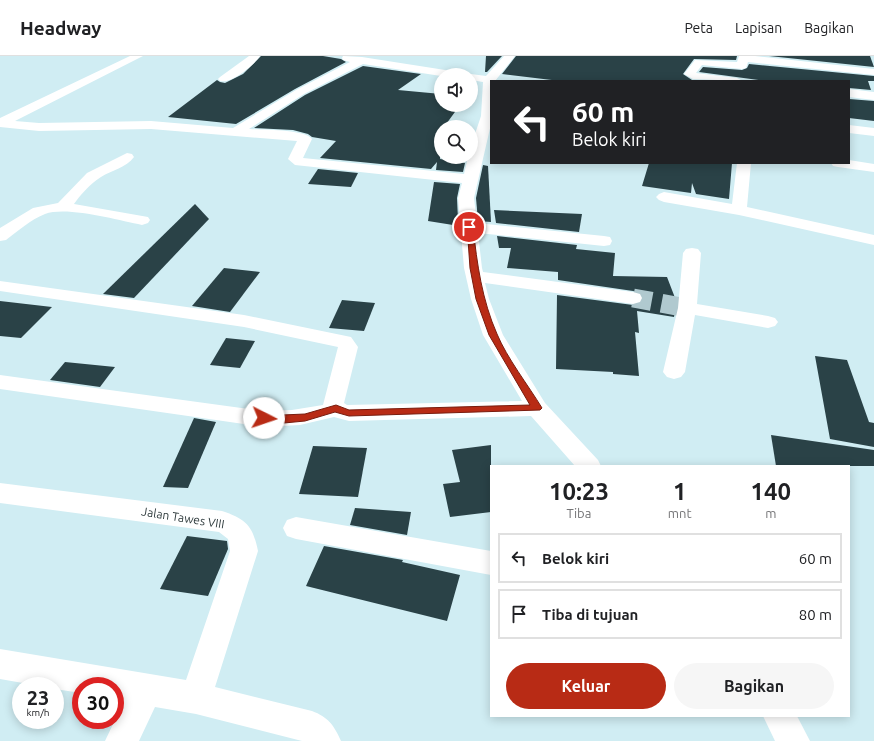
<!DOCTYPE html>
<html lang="id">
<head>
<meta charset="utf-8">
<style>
  body { margin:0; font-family:Ubuntu,sans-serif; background:#f6f6f6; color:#202124; height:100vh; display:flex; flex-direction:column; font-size:15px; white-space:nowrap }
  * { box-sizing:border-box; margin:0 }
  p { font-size:13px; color:#757577 }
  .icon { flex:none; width:22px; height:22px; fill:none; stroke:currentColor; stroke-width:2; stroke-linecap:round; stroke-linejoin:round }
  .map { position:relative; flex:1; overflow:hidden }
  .details { position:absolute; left:490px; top:409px; width:360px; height:252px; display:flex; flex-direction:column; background:#fff; border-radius:0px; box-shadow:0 2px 10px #0003 }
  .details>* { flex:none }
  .hud { position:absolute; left:490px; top:24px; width:360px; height:84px; border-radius:0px; box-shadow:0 2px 10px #0003; background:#202124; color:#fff; overflow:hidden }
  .controls { position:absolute; left:434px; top:12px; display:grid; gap:8px }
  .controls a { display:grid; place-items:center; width:44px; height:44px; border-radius:50%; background:#fff; box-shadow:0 2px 10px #0003; font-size:20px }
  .speed { position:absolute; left:12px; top:621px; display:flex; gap:8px; font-size:20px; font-weight:700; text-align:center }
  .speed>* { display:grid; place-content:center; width:52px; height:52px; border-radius:50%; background:#fff; box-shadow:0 2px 10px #0003; line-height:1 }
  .speed small { font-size:10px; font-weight:400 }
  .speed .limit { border:6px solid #d22; background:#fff; color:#111 }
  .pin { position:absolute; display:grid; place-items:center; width:34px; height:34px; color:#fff; margin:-17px; border:2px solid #fff; border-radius:50%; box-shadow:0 1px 4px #0007 }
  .me { position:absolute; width:44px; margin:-22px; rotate:94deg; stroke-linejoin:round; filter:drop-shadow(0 0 3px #0008) }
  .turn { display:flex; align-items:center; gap:14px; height:84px; padding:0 16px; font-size:18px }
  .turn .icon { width:52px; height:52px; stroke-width:2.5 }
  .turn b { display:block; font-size:28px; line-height:34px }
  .eta { display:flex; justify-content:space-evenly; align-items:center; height:68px; text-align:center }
  .eta b { font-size:24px; font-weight:700; line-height:28px }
  .primary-button { display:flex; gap:8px; margin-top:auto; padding:8px 16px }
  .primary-button a { flex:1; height:46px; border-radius:24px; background:#b82b15; color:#fff; font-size:16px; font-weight:700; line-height:46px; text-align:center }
  .primary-button a+a { background:#f6f6f6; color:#202124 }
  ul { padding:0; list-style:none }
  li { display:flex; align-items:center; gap:12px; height:50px; margin:0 8px 6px; padding:0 8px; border:2px solid #e0e0e0; border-radius:0px }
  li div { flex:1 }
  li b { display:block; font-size:15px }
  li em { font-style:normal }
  header { display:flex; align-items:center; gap:24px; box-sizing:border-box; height:56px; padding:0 20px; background:#fff; border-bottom:1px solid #e0e0e0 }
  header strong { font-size:19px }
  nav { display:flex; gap:22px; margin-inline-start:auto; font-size:14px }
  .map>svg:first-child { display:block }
  .building { fill:#2a4247 }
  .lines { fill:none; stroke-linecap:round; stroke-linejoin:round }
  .minor-tunnel { stroke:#b0c9cf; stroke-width:19; stroke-dasharray:19 10; stroke-linecap:butt }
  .minor { fill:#fff; fill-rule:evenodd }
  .route { fill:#b82b15; stroke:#781c0e }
  .labels { text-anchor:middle; stroke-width:4; stroke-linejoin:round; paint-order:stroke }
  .near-street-label { font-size:12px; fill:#2f3b3d; stroke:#fff }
</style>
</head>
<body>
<header>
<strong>Headway</strong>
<nav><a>Peta</a><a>Lapisan</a><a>Bagikan</a></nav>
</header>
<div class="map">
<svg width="874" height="685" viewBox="0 0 874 685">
  <rect width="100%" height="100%" fill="#d0edf3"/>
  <g class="building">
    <polygon points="261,0 323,0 341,3 346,6 295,33 236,68 168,61 217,24 220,26 225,27 243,18"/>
    <polygon points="486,0 502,0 487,16 485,16"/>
    <polygon points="516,0 737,0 736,4 694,3 683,18 692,24 705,25 560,25 502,18"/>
    <polygon points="769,0 870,0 874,11"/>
    <polygon points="749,8 874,20 874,25 868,25 871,34 849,32 849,25 765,25 699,16 703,11 742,14 747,12"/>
    <polygon points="363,10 421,18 398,34 441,38 441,49 460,49 444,71 441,71 440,103 465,107 463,116 436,114 437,106 431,113 320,102 336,85 312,81 308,78 293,74 254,72 305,39"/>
    <polygon points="849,43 874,45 874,65 849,62"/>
    <polygon points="649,107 732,107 729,143 696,138 692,127 691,137 642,130"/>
    <polygon points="483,109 488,110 491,166 478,165 476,142"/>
    <polygon points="318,113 358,117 351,131 308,128"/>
    <polygon points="434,126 460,128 457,142 458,164 454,164 453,169 428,165"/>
    <polygon points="195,148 209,163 134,242 103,238"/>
    <polygon points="494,154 582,158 579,176 496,167"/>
    <polygon points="497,180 577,189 576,193 615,197 613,220 667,221 677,247 674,261 637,255 639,277 635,276 639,320 613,318 613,316 556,313 557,239 633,249 641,247 643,243 641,237 633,235 558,224 558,216 507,212 511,192 499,192"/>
    <polygon points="224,212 260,216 230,256 192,250"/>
    <polygon points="342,244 375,247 364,275 329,272"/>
    <polygon points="0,245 52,251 21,282 0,280"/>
    <polygon points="226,282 255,285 240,312 210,309"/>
    <polygon points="815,300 847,304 869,366 874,367 874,391 830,383"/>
    <polygon points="65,306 115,311 100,331 50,324"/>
    <polygon points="194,362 216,366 188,432 163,431"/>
    <polygon points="771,379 874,394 874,410 776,410"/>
    <polygon points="491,389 491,456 450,461 443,428 460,426 452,394"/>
    <polygon points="313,390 367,392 358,441 299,438"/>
    <polygon points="355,452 411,456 407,479 350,469"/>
    <polygon points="187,480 227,485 228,493 208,540 160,533"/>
    <polygon points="324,490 403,504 402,506 460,519 447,565 306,530"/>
  </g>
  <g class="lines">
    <polyline class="minor-tunnel" points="633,242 687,252"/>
    <g class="minor">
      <path d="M130 0H143L15 65 39 67 151 65 233 72 296 34 350 6 343 4 342 2 343 0 362 1 458 16 464 19 441 20 363 8 304 38 249 73C262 74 305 73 312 83L303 102 464 118 468 101H471V90L481 60 483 26 471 24V19H467L471 18 486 20 504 0H515L495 25H491V68L474 142 477 167 604 180 610 181 612 185 610 189 604 190 478 177 482 212 483 216 633 236 640 238 642 242 640 246 633 248 485 227 489 243 503 279 545 347 598 404 601 410H575L531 360 349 365 334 361 300 369 264 371 0 333V319L264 355 292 354 323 349 338 291 244 271 0 235V225L244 259 351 281 358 291 344 347 347 349 522 345 483 279 471 243 464 212 458 142 462 127 295 109 288 103 297 85 151 73 39 75 0 71V62Z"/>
      <path d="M249 0H260C254 9 231 28 220 25L218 23 220 21Z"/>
      <polygon points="739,0 755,0 874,13 874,19 748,6 746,12 742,13 702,9 696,17 737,22 743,25 693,23 684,18 695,4 737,6"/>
      <polygon points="849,33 874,36 874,44 849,41"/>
      <polygon points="849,69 874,72 874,80 849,77"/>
      <path d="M127 97 132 98 134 101C126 112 112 114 101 121 90 128 81 138 74 148L148 161 150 164 148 167 142 169C117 164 67 150 45 158 30 164 18 175 6 184L0 185V172L33 152 58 147 87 117Z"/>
      <polygon points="849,104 874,108 874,116 838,111 833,110 831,107 849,107"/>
      <polygon points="737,107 751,107 747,151 874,179 874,189 739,159 664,146 659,144 656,141 659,138 664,136 732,148"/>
      <polygon points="692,192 698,193 701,197 697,248 768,260 775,262 778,266 775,270 768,272 695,259 685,316 681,321 674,323 667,321 663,316 678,252 683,197 686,193"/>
      <path d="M0 427 222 455C246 463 253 470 258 495L215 631 312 655C328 661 334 669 341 685H302L196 658 155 651 139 685H105L124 645 115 643V630H81V637L55 633V630H40L0 623V593L186 624 230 495 228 483 219 476 0 447Z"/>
      <polygon points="296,461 491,495 491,519 296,483 287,480 283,472 287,464"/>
      <polygon points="763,660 797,660 810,685 775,685"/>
    </g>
  </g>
  <path class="route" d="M467 169 473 171C477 208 482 244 497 278 507 302 528 329 542 352L540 354 349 360 335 356 305 365 284 367 260 365V360L305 358 336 349 349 354 530 349 489 279 476 243 470 212Z"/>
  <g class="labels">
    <g class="near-street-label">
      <text transform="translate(183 462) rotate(9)" y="4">Jalan Tawes VIII</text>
    </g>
  </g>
</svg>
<div class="controls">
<a><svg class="icon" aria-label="sound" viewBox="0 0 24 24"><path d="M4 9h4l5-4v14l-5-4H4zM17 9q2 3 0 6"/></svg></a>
<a><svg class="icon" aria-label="search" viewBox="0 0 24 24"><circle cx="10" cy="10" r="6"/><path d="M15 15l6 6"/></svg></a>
</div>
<div class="speed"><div>23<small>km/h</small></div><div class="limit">30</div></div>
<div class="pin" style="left:469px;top:171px;background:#d93025"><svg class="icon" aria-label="arrive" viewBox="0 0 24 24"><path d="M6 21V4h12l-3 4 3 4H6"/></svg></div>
<svg class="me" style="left:264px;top:362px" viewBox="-20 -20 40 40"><circle r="19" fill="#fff"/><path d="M0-13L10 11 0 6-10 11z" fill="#b82b15"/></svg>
<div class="hud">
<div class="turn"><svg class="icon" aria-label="left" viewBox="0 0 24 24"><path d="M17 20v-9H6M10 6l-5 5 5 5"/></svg><div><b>60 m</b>Belok kiri</div></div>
</div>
<section class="details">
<div class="eta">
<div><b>10:23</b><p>Tiba</p></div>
<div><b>1</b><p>mnt</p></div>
<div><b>140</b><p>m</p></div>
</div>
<ul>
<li><svg class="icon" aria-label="left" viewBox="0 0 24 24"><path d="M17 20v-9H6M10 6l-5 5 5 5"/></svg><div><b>Belok kiri</b></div><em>60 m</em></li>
<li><svg class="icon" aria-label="arrive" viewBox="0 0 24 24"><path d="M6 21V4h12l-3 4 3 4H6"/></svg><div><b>Tiba di tujuan</b></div><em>80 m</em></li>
</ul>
<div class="primary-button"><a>Keluar</a><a>Bagikan</a></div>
</section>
</div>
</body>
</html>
